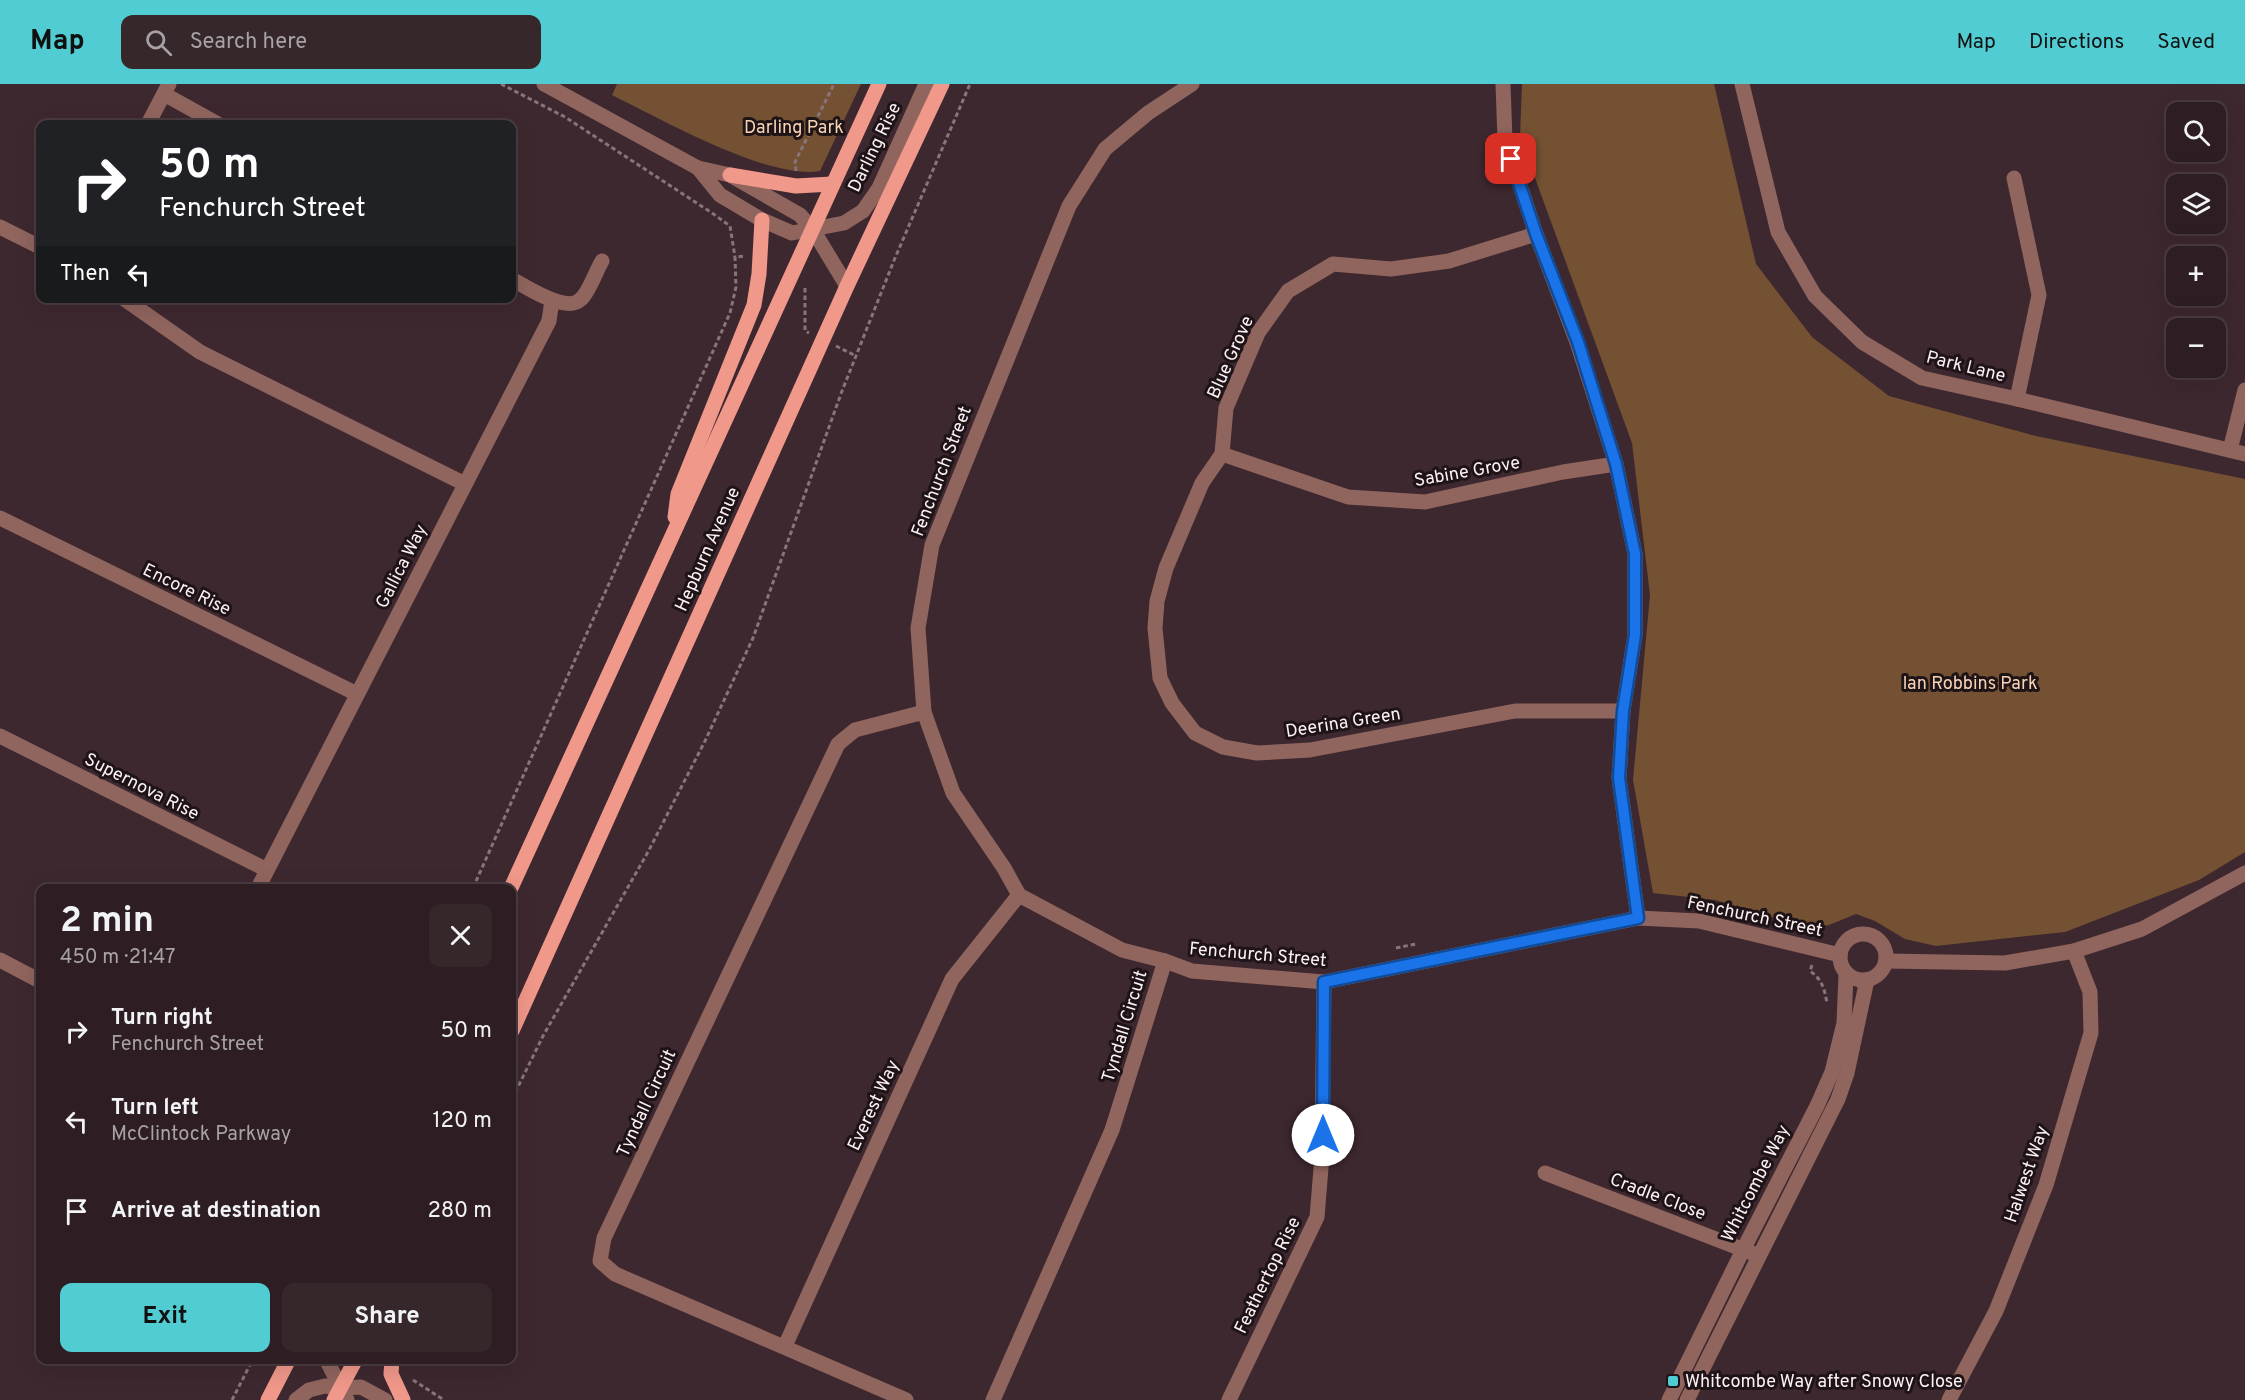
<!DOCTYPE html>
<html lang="en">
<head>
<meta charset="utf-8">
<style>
  body { margin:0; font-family:Overpass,sans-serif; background:#36272b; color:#f1f3f6; height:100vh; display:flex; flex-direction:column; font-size:22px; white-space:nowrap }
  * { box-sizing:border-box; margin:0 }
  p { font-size:20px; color:#a7a2a6 }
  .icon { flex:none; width:33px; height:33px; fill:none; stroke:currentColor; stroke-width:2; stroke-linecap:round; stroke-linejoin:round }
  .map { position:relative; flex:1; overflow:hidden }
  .sheet { position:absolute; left:36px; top:800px; width:480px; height:480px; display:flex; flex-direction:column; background:#2e1e23; border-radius:12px; box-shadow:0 6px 24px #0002,0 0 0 2px #493c41 }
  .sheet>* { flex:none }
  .guide { position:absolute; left:36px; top:36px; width:480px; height:183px; border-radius:12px; box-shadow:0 6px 24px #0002,0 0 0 2px #493c41; background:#202124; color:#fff; overflow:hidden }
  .tools { position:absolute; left:2166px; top:18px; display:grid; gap:12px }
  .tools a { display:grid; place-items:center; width:60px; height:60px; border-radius:12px; background:#2e1e23; box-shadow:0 6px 24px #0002,0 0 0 2px #493c41; font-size:30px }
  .pin { position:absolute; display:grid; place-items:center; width:51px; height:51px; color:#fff; margin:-26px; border-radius:12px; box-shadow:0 3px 9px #0006 }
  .me { position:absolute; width:66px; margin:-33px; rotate:0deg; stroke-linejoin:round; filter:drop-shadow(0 0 4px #0008) }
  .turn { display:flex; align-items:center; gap:21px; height:126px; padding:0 24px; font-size:27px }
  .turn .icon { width:78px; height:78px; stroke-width:2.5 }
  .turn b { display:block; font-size:42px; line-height:51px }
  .then { display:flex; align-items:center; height:57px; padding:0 24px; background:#0003; gap:12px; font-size:22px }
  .round { display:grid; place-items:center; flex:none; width:63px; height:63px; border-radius:12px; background:#36272b }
  .summary { display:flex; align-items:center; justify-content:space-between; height:102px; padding:0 24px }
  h1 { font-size:36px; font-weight:700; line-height:45px }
  .cta { display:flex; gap:12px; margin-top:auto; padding:12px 24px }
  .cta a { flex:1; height:69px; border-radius:12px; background:#51ccd2; color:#111; font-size:24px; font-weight:700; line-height:69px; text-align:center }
  .cta a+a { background:#36272b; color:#f1f3f6 }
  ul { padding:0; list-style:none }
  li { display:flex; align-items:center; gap:18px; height:90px; padding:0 24px }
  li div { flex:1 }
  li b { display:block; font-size:22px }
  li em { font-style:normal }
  header { display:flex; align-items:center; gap:36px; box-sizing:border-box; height:84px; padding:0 30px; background:#51ccd2; color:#111 }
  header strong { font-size:28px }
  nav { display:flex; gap:33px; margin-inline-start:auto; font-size:21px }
  .search { width:420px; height:54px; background:#36272b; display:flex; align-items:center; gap:15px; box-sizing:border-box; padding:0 21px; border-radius:12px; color:#a7a2a6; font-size:22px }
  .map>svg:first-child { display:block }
  .green { fill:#745133 }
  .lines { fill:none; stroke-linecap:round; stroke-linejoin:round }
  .path { stroke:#87757b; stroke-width:3; stroke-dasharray:4.5 3; stroke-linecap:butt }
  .minor { stroke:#90655e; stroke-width:15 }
  .major { stroke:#f0988a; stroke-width:15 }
  .route-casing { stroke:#114b97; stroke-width:15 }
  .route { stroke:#1a73e8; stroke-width:10 }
  .poi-dot { fill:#51ccd2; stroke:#1e1417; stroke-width:2 }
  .labels { text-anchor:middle; stroke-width:6; stroke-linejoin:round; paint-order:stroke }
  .park-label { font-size:18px; fill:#f8d3b4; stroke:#1e1417 }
  .street-label { font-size:18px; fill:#fdf1f4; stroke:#1e1417 }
  .poi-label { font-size:18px; fill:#fdf1f4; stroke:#1e1417; text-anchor:start }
</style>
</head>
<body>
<header>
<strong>Map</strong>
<div class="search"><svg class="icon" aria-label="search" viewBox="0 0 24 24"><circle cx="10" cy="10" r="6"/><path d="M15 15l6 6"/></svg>Search here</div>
<nav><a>Map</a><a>Directions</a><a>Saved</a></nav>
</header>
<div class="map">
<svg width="2245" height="1316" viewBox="0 0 2245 1316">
  <rect width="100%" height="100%" fill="#3e282f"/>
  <g class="green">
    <path d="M617 0H861L820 87C768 96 661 35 612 11Z"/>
    <polygon points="1522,0 1714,0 1756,180 1812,253 1889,312 2036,352 2245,395 2245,768 2199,796 2065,848 1936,862 1905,855 1875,837 1856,830 1829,841 1809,845 1715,816 1653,809 1633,696 1650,511 1632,359 1520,53"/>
  </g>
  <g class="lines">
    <g class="path">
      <polyline points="501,0 565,33 712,129 730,142 735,173"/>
      <polyline points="796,87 795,78 834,0"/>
      <polyline points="805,204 805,247 809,249"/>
      <polyline points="836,262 856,272"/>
      <polyline points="473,804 730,229 736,203 735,173 745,172"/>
      <polyline points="1800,843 1818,841 1818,849"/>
      <polyline points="1396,864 1416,860"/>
      <path d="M1812 881 1810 887C1822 895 1825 906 1827 920"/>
      <polyline points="512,1015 543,952 648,768 705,657 753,554 842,307 895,174 970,0"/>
      <polyline points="413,1296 444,1316"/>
      <polyline points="232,1316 253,1275"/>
    </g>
    <g class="minor">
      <polyline points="544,0 698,84 730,91 800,131 813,146 847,202"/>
      <polyline points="1192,0 1148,29 1105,65 1069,122 932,461 918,544 924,628 953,709 1004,784 1019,811 1122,866 1165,877 1192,887 1324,898 1638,834 1699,837 1840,871"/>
      <polyline points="1503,0 1505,56 1536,150 1577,258 1616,380 1635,470 1635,551 1623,627 1619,694 1638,834"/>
      <polyline points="1742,0 1778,148 1815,212 1862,258 1922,294 2017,315 2245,370"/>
      <polyline points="164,10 218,40"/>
      <polyline points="148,40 169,0"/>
      <polyline points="698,84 720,111 762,136 792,149 844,139 863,127 879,104 926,0"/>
      <polyline points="2014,94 2039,211 2017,315"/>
      <polyline points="0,143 40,163"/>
      <path d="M512 195C526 203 567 230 581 215 589 208 596 187 602 177"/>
      <polyline points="123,214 200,268 465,400"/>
      <polyline points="2230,366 2245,306"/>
      <polyline points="1222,370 1202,399 1166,484 1157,517 1155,544 1160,594 1172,619 1195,649 1223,663 1257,669 1310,666 1515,627 1623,627"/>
      <polyline points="1222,370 1226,324 1258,249 1288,207 1333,180 1391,185 1449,177 1536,150"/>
      <polyline points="1222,370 1348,413 1425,418 1563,388 1616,380"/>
      <polyline points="0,434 357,610"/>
      <polyline points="0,652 267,786"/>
      <polyline points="258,804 549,237 552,216"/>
      <circle cx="1863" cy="873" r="23"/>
      <polyline points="0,876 40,897"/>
      <polyline points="1886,877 2005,879 2074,867 2142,845 2245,789"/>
      <polyline points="1545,1089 1752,1169"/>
      <polyline points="785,1262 952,895 1019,811"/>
      <polyline points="326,1275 347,1316"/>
      <polyline points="296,1316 309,1306 325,1302 340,1304 361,1303 385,1316"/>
      <polyline points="906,1316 615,1190 600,1177 604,1154 838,660 855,646 924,628"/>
      <polyline points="993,1316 1112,1046 1165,877"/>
      <polyline points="1229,1316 1317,1133 1322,1072 1324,898"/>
      <polyline points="1669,1316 1743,1166 1817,1022 1832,988 1844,939 1846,891"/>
      <polyline points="1687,1316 1838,1015 1847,989 1867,896"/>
      <polyline points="1949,1316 1996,1227 2046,1101 2091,949 2090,908 2074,867"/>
    </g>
    <g class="major">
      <polyline points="730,91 796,102 832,100"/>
      <polyline points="675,433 678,410 754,221 759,190 762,136"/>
      <polyline points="511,804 879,0"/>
      <polyline points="512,947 847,202 942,0"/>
      <polyline points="392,1275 391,1290 403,1316"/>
      <polyline points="268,1316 289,1275"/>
      <polyline points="334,1316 356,1275"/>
    </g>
  </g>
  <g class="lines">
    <g class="route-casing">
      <polyline id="route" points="1323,1051 1324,898 1638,834 1619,694 1623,627 1635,551 1635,470 1616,380 1578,258 1536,150 1511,75"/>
    </g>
    <use href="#route" class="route"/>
  </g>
  <rect class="poi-dot" x="1667" y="1291" width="12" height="12" rx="3"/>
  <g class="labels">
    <g class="park-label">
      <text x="794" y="49">Darling Park</text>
      <text x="1970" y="605">Ian Robbins Park</text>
    </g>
    <g class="street-label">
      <text transform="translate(874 63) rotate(-64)" y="6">Darling Rise</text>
      <text transform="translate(1230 273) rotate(-66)" y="6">Blue Grove</text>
      <text transform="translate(1966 282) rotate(14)" y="6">Park Lane</text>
      <text transform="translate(941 387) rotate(-69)" y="6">Fenchurch Street</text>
      <text transform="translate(1467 387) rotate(-10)" y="6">Sabine Grove</text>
      <text transform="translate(707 465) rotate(-66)" y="6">Hepburn Avenue</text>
      <text transform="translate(401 482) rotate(-63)" y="6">Gallica Way</text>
      <text transform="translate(187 505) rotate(26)" y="6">Encore Rise</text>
      <text transform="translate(1343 638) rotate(-9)" y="6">Deerina Green</text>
      <text transform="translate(142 702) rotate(27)" y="6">Supernova Rise</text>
      <text transform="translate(1755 832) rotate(12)" y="6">Fenchurch Street</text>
      <text transform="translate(1258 870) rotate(5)" y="6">Fenchurch Street</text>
      <text transform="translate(1124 942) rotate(-73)" y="6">Tyndall Circuit</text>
      <text transform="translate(646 1019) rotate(-65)" y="6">Tyndall Circuit</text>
      <text transform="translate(873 1021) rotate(-65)" y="6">Everest Way</text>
      <text transform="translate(2026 1090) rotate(-71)" y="6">Halwest Way</text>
      <text transform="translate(1755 1099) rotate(-63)" y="6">Whitcombe Way</text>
      <text transform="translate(1658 1112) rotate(21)" y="6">Cradle Close</text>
      <text transform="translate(1267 1191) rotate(-64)" y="6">Feathertop Rise</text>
    </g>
    <g class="poi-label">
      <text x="1685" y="1303">Whitcombe Way after Snowy Close</text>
    </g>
  </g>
</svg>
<div class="tools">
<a><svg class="icon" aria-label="search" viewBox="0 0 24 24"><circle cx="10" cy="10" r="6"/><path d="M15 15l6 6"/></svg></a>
<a><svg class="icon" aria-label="layers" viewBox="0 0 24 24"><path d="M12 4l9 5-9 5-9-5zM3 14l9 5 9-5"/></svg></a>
<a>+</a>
<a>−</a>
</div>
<div class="pin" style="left:1511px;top:75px;background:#d93025"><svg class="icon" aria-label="arrive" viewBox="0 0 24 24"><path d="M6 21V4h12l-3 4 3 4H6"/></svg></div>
<svg class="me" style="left:1323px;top:1051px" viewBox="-20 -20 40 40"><circle r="19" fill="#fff"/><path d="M0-13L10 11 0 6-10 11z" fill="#1a73e8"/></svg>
<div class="guide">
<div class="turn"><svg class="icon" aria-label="right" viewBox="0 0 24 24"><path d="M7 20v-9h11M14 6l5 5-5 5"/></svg><div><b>50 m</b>Fenchurch Street</div></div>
<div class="then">Then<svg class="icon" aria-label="left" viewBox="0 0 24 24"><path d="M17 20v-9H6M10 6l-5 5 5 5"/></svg></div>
</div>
<section class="sheet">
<div class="summary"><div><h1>2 min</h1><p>450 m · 21:47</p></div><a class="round"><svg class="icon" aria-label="close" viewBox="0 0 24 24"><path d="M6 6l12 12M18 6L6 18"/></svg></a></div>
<ul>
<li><svg class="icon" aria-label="right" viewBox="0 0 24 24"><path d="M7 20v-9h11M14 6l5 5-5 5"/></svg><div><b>Turn right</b><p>Fenchurch Street</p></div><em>50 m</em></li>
<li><svg class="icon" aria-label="left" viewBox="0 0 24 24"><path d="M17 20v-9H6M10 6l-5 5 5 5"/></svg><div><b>Turn left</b><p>McClintock Parkway</p></div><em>120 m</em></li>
<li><svg class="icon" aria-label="arrive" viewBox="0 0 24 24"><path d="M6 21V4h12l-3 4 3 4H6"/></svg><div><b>Arrive at destination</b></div><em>280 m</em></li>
</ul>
<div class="cta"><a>Exit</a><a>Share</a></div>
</section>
</div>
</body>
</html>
